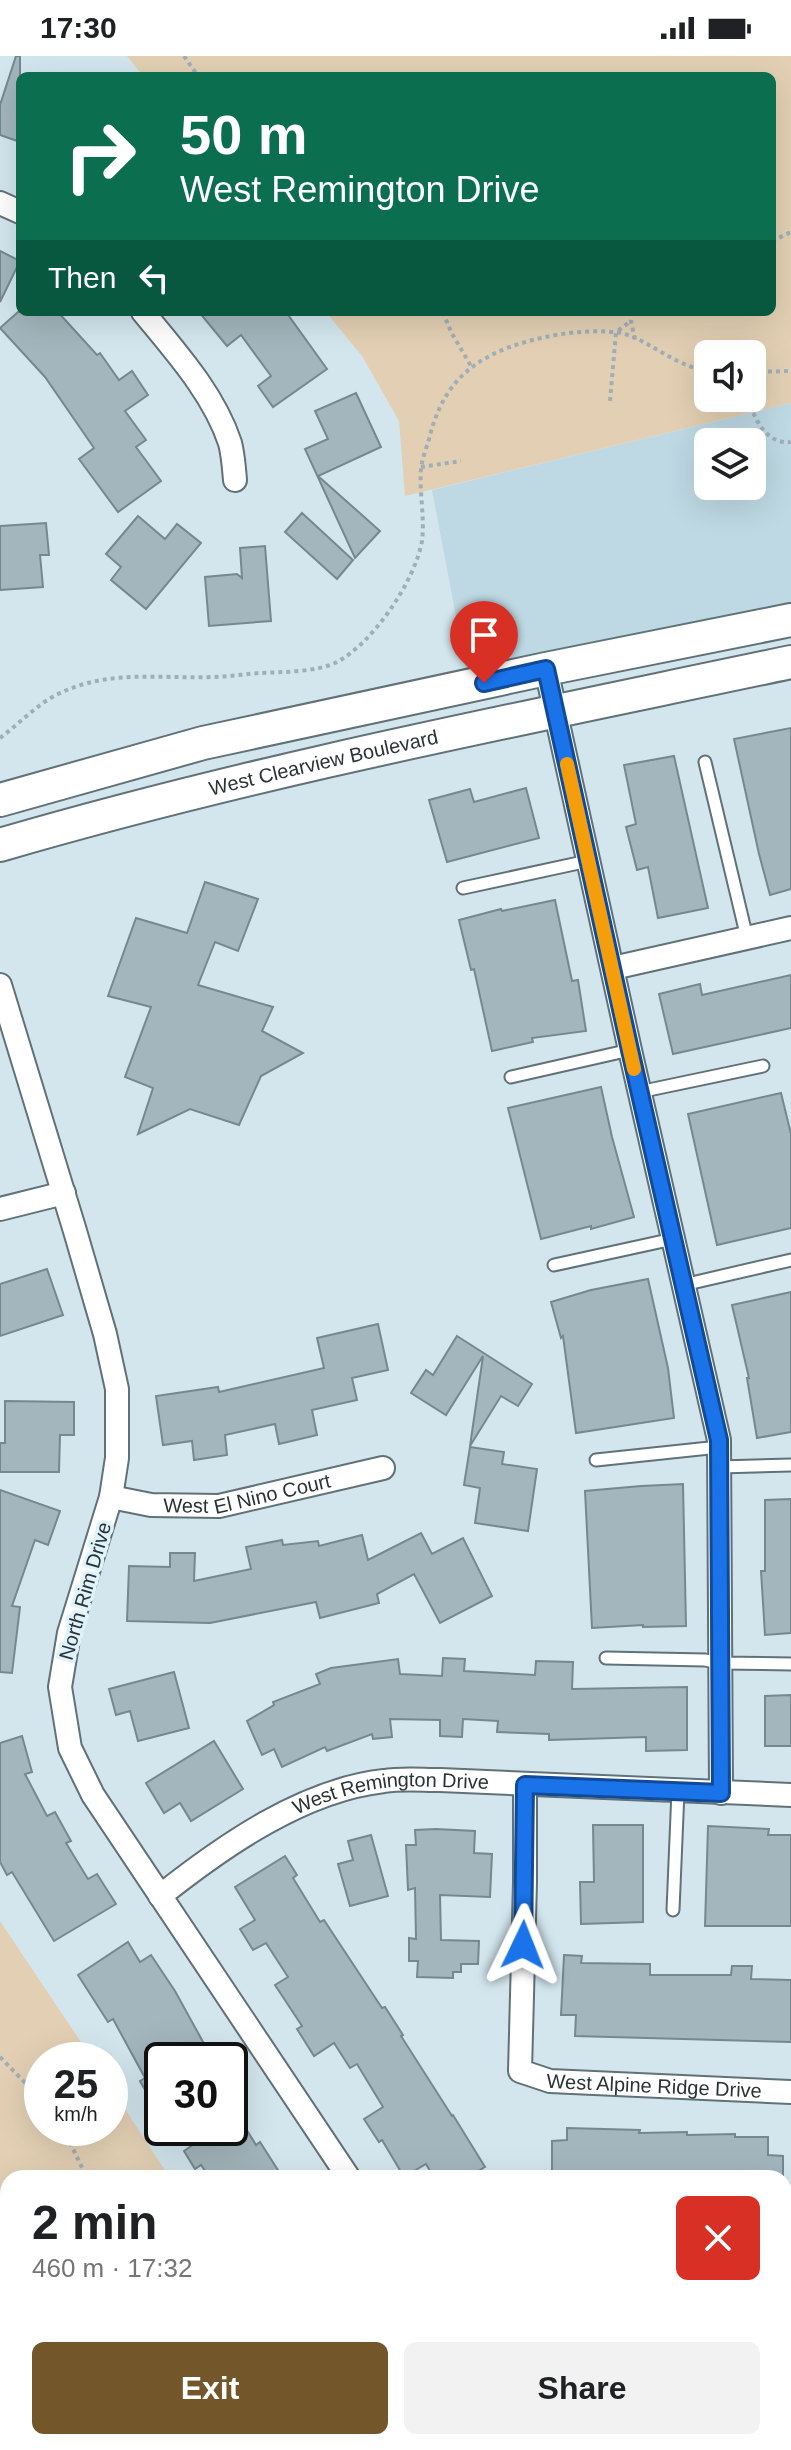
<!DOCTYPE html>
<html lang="en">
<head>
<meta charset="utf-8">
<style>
  body { margin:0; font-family:Helvetica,sans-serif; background:#f2f2f2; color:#202124; height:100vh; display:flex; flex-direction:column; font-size:30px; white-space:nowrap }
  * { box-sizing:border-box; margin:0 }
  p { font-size:26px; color:#757577 }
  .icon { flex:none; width:44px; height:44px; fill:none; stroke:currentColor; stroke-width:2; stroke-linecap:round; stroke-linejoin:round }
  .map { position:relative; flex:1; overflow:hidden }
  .panel { position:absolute; left:0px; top:2114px; width:792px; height:280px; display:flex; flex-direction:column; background:#fff; border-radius:24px 24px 0 0; box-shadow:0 8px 32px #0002 }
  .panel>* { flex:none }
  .banner { position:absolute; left:16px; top:16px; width:760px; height:244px; border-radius:12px; box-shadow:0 8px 32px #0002; background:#0b6e4f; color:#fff; overflow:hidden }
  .buttons { position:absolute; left:694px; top:284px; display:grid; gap:16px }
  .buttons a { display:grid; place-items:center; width:72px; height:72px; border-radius:12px; background:#fff; box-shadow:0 8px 32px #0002; font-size:40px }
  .speed { position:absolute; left:24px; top:1986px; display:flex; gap:16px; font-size:40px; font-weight:700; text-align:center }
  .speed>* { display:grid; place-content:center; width:104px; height:104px; border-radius:50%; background:#fff; box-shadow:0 8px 32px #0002; line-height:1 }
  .speed small { font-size:20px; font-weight:400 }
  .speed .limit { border:4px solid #111; border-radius:12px; background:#fff; color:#111 }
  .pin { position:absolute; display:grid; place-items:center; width:68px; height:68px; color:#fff; margin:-82px -34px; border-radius:50% 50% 50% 0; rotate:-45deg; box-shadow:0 0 8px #0007 }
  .pin .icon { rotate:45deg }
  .me { position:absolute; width:88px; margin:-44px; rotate:2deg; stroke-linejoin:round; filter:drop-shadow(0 0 6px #0008) }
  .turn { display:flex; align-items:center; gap:28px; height:168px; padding:0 32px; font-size:36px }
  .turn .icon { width:104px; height:104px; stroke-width:2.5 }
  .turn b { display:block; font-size:56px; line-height:68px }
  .then { display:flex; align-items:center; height:76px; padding:0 32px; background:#0003; gap:16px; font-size:30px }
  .round { display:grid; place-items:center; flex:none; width:84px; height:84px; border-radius:12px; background:#f2f2f2 }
  .summary { display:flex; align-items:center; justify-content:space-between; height:136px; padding:0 32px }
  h1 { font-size:48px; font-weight:800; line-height:60px }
  .action { display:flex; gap:16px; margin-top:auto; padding:16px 32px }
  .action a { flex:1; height:92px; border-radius:12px; background:#735629; color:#fff; font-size:32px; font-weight:800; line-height:92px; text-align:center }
  .action a+a { background:#f2f2f2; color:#202124 }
  .status { display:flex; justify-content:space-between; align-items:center; height:56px; padding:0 40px; background:#fff; direction:ltr }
  .status svg { height:22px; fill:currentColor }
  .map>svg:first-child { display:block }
  .built { fill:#bed9e4; fill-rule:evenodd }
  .green { fill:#e3d0b4; fill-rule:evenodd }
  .building { fill:#a3b6bd; stroke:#76888f; stroke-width:2 }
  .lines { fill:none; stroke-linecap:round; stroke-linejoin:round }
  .lane-casing { stroke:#607177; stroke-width:15 }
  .street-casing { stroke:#607177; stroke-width:26 }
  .secondary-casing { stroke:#607177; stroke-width:36 }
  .path { stroke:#a0afb6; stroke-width:4; stroke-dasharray:4 4; stroke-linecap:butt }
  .lane { stroke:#fff; stroke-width:11 }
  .street { stroke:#fff; stroke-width:22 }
  .secondary { stroke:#fff; stroke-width:32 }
  .route-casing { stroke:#114b97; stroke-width:20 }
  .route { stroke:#1a73e8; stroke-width:14 }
  .slow { stroke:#f59e0b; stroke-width:14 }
  .labels { text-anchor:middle; stroke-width:7; stroke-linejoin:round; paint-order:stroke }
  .street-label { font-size:20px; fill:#2b3336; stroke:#e0f3fb }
</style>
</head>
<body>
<div class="status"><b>17:30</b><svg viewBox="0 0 49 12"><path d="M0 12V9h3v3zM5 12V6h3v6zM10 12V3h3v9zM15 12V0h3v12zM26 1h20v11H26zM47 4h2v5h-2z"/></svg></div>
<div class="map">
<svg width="791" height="2394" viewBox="0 0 791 2394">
  <rect width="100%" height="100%" fill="#d3e6ee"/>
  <path class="built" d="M791 347V549L467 618 432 434ZM708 386H752V430H708Z"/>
  <g class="green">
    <path d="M127 0H791V347L405 440 399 365 362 300 326 256H772V20H143ZM708 298H752V342H708Z"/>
    <polygon points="0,1865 93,2004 42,2004 42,2072 110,2072 110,2030 170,2122 8,2122 8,2386 347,2386 353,2394 0,2394"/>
  </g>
  <g class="building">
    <polygon points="16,0 20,0 20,86 0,79 0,49"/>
    <polygon points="0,195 20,205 0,246"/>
    <polygon points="18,256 58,256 97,299 100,297 119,324 132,315 148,339 125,355 146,384 136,391 161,425 118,456 79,403 94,392 45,321 0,272"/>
    <polygon points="199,256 286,256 327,313 273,351 258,330 271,320 241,279 227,290"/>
    <polygon points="356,337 381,391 318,420 380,475 355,502 305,393 328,383 315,355"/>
    <polygon points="302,457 353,504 337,523 285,476"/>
    <polygon points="138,460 165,483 177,468 201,487 146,553 111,524 121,511 106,498"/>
    <polygon points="46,467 49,499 40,499 43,531 0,534 0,470"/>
    <polygon points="265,490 271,565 209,570 205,521 237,518 242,522 240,492"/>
    <polygon points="791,672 791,833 770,839 759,798 734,683"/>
    <polygon points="674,700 708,852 658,862 648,811 637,814 626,771 636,768 624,709"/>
    <polygon points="526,732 539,782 447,806 429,744 470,733 474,746"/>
    <polygon points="205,826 258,843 238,895 215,886 198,929 273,951 262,975 303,997 261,1020 239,1069 190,1053 138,1078 153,1032 125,1021 151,951 108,940 136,862 187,877"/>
    <polygon points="555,844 572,925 578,924 586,975 532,982 533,986 492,995 474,913 471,914 459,864 501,853 502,855"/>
    <polygon points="791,919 791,972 673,998 659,938 700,928 702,939"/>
    <polygon points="601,1031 612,1081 634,1161 591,1173 591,1170 541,1183 508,1052"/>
    <polygon points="781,1037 791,1078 791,1172 717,1189 688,1058"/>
    <polygon points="47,1213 63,1259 0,1280 0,1228"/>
    <polygon points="648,1223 668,1312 674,1362 576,1377 563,1280 561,1282 551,1246 591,1234"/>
    <polygon points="791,1236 791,1376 757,1382 747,1322 749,1322 732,1249"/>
    <polygon points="378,1268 388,1314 352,1322 357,1344 312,1354 317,1379 279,1388 275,1368 225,1379 227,1399 194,1404 192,1385 163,1389 156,1340 218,1331 219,1336 324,1312 317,1282"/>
    <polygon points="457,1280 532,1328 518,1350 501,1340 470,1390 483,1300 446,1359 411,1337 426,1314 433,1319"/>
    <polygon points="5,1345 74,1346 74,1379 60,1379 59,1416 0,1416 0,1387 5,1387"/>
    <polygon points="470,1391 504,1396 502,1408 537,1413 528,1475 475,1467 480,1432 464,1429"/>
    <polygon points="683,1428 686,1570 643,1571 643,1569 592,1572 585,1435 641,1430"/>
    <polygon points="0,1434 60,1455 48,1489 35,1484 12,1550 20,1551 12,1617 0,1616"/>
    <polygon points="791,1443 791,1577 765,1579 761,1515 765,1515 765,1444"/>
    <polygon points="421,1477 432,1498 463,1482 492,1540 440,1567 414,1518 377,1538 379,1547 320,1562 316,1546 210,1567 127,1565 129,1510 170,1511 170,1497 195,1497 194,1525 251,1513 246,1491 282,1484 283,1489 318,1485 319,1490 362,1479 368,1504"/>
    <polygon points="443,1602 465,1603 464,1615 535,1619 536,1605 573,1606 572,1633 687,1631 687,1694 646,1695 646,1681 549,1684 549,1678 497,1676 498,1665 463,1663 462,1681 440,1680 440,1664 390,1663 392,1681 373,1683 372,1678 327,1695 325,1691 282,1711 274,1693 262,1699 247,1665 274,1649 273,1646 320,1628 316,1618 331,1612 398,1603 400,1618 442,1620"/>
    <polygon points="174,1616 189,1672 138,1685 130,1655 116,1659 109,1633"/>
    <polygon points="791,1639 791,1690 765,1690 765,1640"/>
    <polygon points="22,1680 32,1716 25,1718 47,1760 55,1756 71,1785 66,1787 88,1823 97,1818 116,1848 54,1885 12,1816 7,1819 0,1806 0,1687"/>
    <polygon points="214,1685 243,1733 191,1765 180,1747 164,1757 146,1727"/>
    <polygon points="593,1769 643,1769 643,1866 581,1868 580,1826 594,1826"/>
    <polygon points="708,1770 769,1773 768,1779 791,1779 791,1870 705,1870"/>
    <polygon points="436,1773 475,1775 474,1797 492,1798 490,1841 440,1839 441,1884 479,1885 478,1908 461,1908 461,1916 453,1916 453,1922 417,1921 418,1905 409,1905 409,1882 416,1883 415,1832 408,1834 406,1789 416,1789 415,1774"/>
    <polygon points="371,1779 388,1840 350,1850 338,1808 353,1804 348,1785"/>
    <polygon points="285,1800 297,1819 293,1822 320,1866 324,1864 382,1952 385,1951 403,1979 401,1980 452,2060 453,2059 485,2111 466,2122 434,2122 426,2108 404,2121 382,2084 379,2086 364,2063 383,2051 357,2008 350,2012 334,1987 314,2000 297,1973 302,1970 275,1929 288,1921 266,1887 253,1894 240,1873 255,1864 235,1831"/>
    <polygon points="128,1886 140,1906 151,1899 175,1935 213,2004 162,2004 162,2064 140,2025 145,2022 113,1963 108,1966 78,1919"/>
    <polygon points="564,1899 582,1900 581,1907 650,1908 650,1919 731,1919 732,1910 752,1910 751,1923 791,1924 791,1986 575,1980 576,1959 561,1959"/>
    <polygon points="230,2047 256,2089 260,2086 283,2122 210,2122 201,2109 195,2113 184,2095 194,2088 184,2072 230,2072"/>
    <polygon points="567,2072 640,2074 639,2077 687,2076 687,2079 735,2078 735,2081 768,2081 768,2099 783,2100 783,2122 552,2122 552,2085 567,2084"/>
  </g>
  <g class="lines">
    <g class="lane-casing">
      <g id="lane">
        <polyline points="705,706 747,882"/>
        <polyline points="463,832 588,805"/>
        <polyline points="511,1021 630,994"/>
        <polyline points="639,1036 763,1010"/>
        <polyline points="554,1209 673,1183"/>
        <polyline points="683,1229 791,1204"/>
        <polyline points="596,1404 719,1391"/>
        <polyline points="719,1411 791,1409"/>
        <polyline points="606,1602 705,1604 720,1607 791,1608"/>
        <polyline points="673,1854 678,1735"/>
      </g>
    </g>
    <g class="street-casing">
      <g id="street">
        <polyline points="0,147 20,156"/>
        <path d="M143 256C175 295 214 338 230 387 233 398 234 412 235 424"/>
        <polyline points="546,613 630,994 719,1384 721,1737"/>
        <polyline points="613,912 791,872"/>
        <polyline points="0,929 75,1175 105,1278 117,1333 117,1402 111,1441 69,1577 60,1631 70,1692 93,1739 349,2122"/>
        <polyline points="0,1153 64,1137"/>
        <path id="s1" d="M111 1441 151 1449 219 1450 383 1412"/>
        <path id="s2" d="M525 1729V1826L520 2015 550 2025 791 2036"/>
        <path id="s3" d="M160 1840C223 1790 303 1734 384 1725 402 1722 422 1724 440 1724L791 1739"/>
        <polyline points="784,2326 791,2327"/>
        <polyline points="535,2394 548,2386"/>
      </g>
    </g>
    <g class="secondary-casing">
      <g id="secondary">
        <polyline points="0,744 203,687 546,613 791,564"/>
        <path id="s4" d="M0 789C260 713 526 662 791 606"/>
      </g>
    </g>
    <g class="path">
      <polyline points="184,0 198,20"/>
      <polyline points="772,185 791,176"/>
      <polyline points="443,256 451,276 471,310"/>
      <polyline points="633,256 631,265 635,284"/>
      <polyline points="752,316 791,315"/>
      <path d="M748 342C754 362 766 389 791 386"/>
      <polyline points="610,345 616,276 631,265"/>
      <polyline points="421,411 461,405"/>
      <path d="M0 682C19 668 36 649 58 638 109 613 158 623 212 621 228 621 244 618 260 617 282 616 318 616 337 606 373 587 415 525 422 485 425 461 419 436 421 413 422 403 426 393 429 383 441 336 462 310 507 292 540 280 579 273 614 276 643 278 672 310 708 315"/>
      <polyline points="0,2001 42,2044"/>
      <polyline points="63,2072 87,2122"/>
      <polyline points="271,2386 273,2394"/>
    </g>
    <use href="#lane" class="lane"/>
    <use href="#street" class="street"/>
    <use href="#secondary" class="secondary"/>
  </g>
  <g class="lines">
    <g class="route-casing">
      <polyline id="route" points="484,627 546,613 630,994 719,1384 721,1737 525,1729 523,1889"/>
    </g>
    <use href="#route" class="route"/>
    <polyline class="slow" points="567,708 634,1013"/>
  </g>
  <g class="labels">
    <g class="street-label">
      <text dy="7" stroke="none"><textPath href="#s4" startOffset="334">West Clearview Boulevard</textPath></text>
      <text dy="7" stroke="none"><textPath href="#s1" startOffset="138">West El Nino Court</textPath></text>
      <text transform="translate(85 1535) rotate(-74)" y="7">North Rim Drive</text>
      <text dy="7" stroke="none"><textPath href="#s3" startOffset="260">West Remington Drive</textPath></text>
      <text dy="7" stroke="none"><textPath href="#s2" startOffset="422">West Alpine Ridge Drive</textPath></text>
    </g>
  </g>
</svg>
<div class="buttons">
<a><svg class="icon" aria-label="sound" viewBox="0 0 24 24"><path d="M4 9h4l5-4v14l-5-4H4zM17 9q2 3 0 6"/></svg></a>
<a><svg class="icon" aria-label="layers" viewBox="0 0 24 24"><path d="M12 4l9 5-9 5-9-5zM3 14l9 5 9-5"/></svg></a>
</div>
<div class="speed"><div>25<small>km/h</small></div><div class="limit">30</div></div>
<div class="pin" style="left:484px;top:627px;background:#d93025"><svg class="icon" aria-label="arrive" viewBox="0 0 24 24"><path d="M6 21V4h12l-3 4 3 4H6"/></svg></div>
<svg class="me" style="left:523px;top:1889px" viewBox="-20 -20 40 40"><path d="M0-17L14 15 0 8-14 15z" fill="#1a73e8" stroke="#fff" stroke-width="4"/></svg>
<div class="banner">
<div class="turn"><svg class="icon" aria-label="right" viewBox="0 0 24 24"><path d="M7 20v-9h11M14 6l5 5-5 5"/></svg><div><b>50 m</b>West Remington Drive</div></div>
<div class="then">Then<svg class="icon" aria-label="left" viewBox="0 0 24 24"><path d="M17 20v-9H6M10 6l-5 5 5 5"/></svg></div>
</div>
<section class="panel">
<div class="summary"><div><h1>2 min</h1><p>460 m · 17:32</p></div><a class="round" style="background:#d93025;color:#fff"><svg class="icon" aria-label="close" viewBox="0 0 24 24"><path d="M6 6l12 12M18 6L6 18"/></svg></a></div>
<div class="action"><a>Exit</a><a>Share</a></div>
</section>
</div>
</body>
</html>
